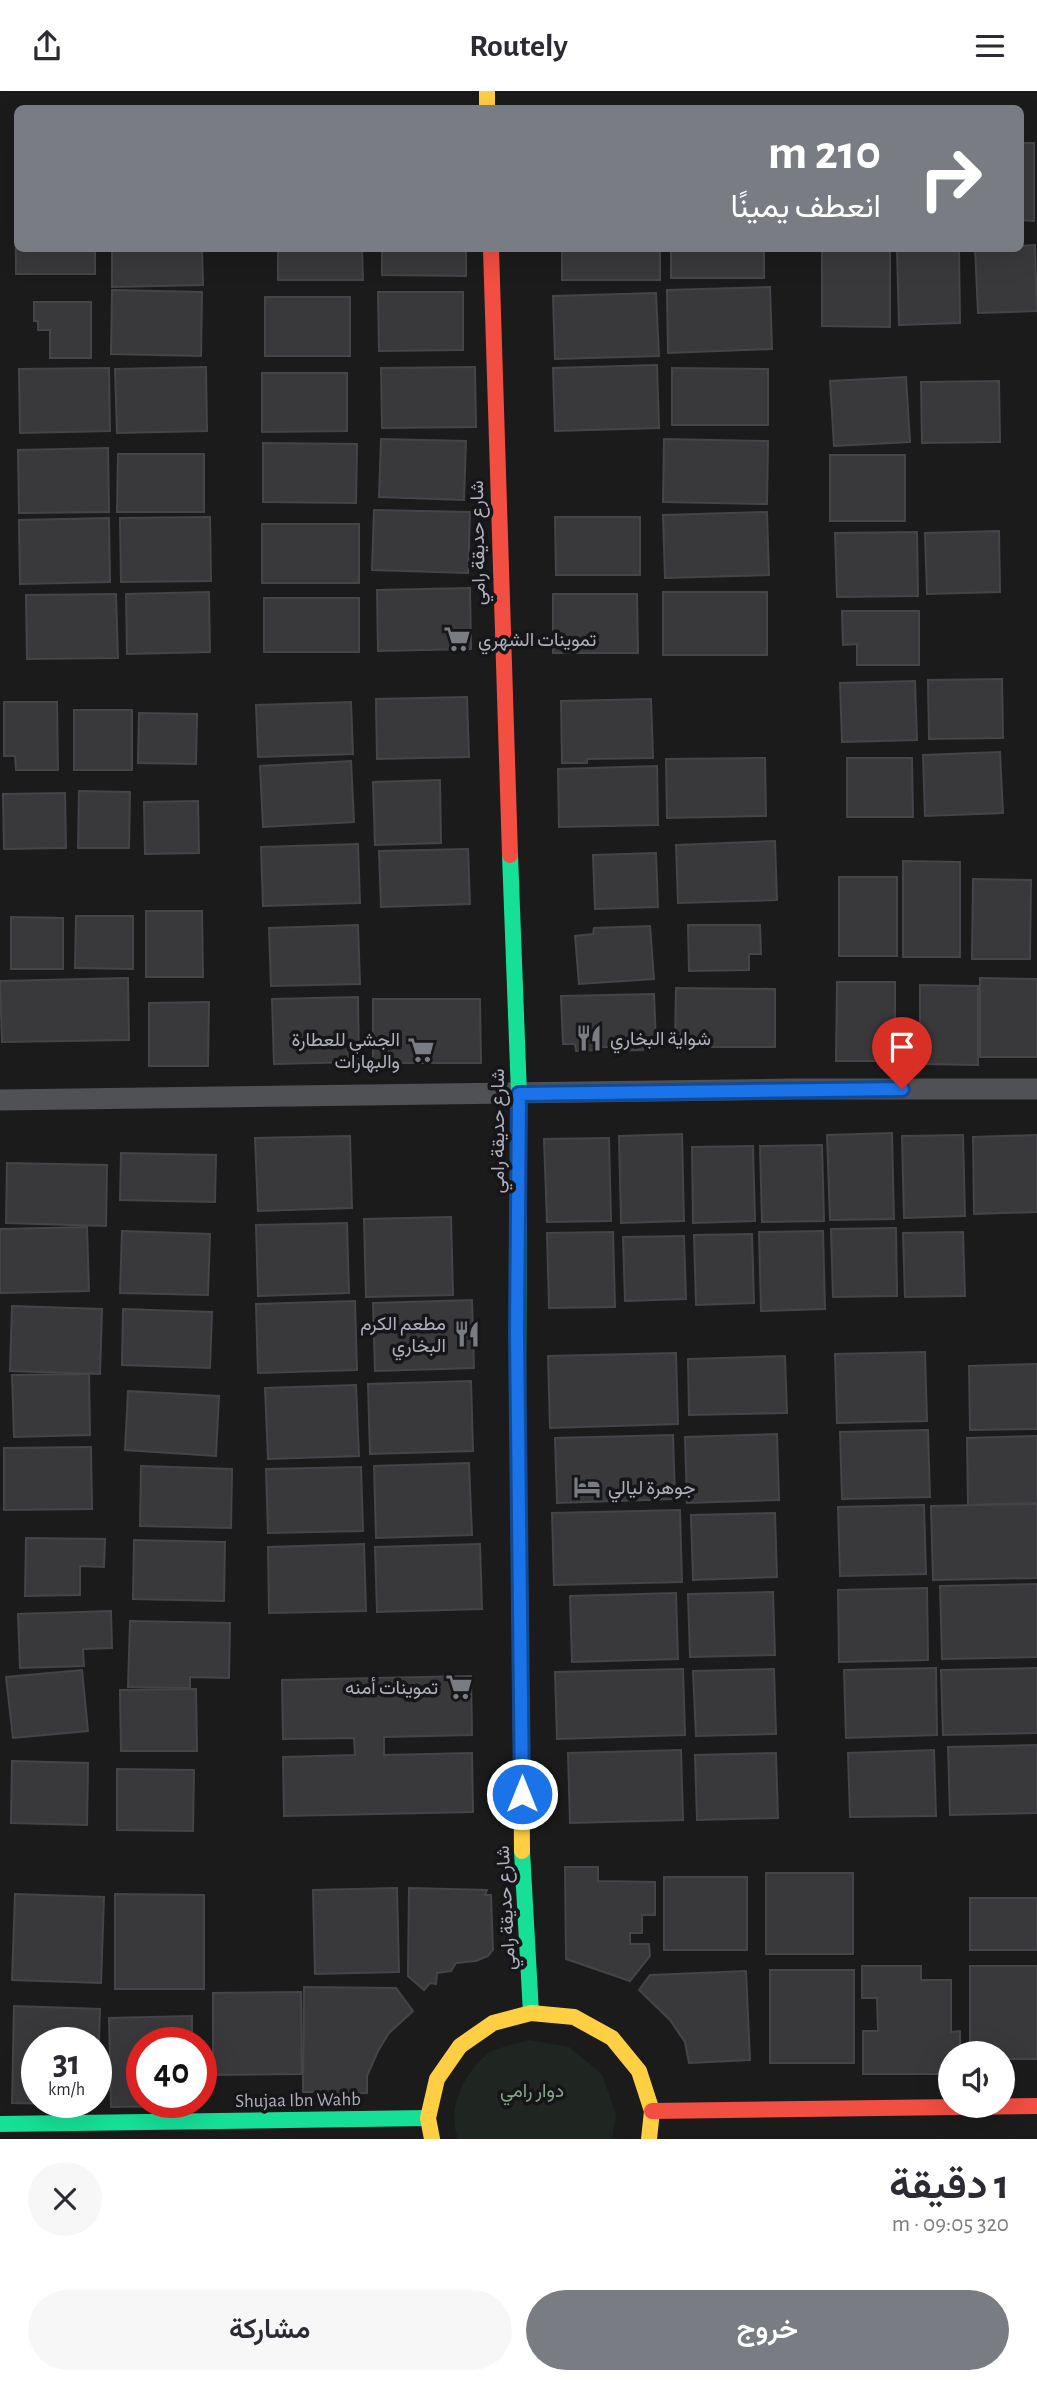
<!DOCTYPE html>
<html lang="ar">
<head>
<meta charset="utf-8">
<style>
  body { margin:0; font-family:"Alegreya Sans",Vazirmatn,sans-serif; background:#f7f7f7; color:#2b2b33; direction:rtl; height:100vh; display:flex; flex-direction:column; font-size:26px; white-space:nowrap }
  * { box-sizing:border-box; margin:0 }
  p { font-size:23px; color:#7c7c81 }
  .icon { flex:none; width:38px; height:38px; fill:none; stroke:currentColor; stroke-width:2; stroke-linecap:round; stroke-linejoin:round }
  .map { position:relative; height:2048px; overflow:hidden; direction:ltr }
  .drawer { display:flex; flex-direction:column; background:#fff; flex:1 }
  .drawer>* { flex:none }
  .hud { position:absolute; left:14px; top:14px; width:1010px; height:147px; border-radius:10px; box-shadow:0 7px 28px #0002; direction:rtl; background:#7a7c84; color:#fff; overflow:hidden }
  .tools { position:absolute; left:938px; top:1950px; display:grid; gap:14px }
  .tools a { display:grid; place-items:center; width:77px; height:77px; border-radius:50%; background:#fff; box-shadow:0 7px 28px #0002; font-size:35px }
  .speed { position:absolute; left:21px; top:1936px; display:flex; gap:14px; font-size:35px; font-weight:700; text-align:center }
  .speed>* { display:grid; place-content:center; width:91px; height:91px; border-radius:50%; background:#fff; box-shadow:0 7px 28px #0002; line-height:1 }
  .speed small { font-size:18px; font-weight:400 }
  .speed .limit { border:10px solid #d22; background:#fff; color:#111 }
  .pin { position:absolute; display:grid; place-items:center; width:60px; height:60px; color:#fff; margin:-72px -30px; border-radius:50% 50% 50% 0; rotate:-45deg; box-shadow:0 0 7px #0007 }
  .pin .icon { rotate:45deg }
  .me { position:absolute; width:77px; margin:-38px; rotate:0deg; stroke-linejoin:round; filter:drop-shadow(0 0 5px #0008) }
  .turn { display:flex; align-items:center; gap:24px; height:147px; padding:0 28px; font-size:32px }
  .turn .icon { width:91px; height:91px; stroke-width:2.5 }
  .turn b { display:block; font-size:49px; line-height:60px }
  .round { display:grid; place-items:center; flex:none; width:74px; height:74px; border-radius:37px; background:#f7f7f7 }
  .head { display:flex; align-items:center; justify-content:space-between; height:119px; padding:0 28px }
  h1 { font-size:42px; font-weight:600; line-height:52px }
  .cta { display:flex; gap:14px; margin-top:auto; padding:14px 28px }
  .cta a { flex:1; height:80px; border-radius:42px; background:#7a7c84; color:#fff; font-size:28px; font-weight:600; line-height:80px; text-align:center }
  .cta a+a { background:#f7f7f7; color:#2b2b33 }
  header { display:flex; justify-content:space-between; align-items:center; height:91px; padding:0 28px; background:#fff; font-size:32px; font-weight:600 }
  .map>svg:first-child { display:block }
  .green { fill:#1f2621 }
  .building { fill:#39393c; stroke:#444548; stroke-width:2; fill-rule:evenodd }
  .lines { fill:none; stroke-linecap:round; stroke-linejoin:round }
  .street { stroke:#4f5155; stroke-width:21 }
  .fast { stroke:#16e098; stroke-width:16 }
  .slow { stroke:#ffcf43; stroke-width:16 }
  .jam { stroke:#f24e42; stroke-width:16 }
  .route-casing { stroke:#114b97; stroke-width:18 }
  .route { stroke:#1a73e8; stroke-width:12 }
  .labels { text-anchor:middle; stroke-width:7; stroke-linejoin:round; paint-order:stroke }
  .street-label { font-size:19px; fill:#adb0bc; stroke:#161518 }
  .poi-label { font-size:19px; fill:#adb0bc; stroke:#161518; text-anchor:start }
  .park-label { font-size:19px; fill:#85a68b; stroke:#161518 }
</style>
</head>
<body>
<header><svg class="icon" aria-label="menu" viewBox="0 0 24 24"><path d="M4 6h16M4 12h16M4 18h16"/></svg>Routely<svg class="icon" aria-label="share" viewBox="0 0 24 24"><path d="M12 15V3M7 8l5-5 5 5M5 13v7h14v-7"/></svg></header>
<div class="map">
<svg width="1037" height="2048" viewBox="0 0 1037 2048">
  <rect width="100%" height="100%" fill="#1b1b1c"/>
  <path class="green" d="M528 1949 569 1956 602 1983 616 2023 612 2048H458C447 2018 463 1984 486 1964 496 1956 516 1953 528 1949Z"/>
  <g class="building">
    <polygon points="1020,52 1034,52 1034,130 1020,129"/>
    <polygon points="15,55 18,55 18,158 95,158 95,183 16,183"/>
    <polygon points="1035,154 1037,220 978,222 975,158 1020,158 1020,155"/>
    <polygon points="112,158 202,158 203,194 112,196"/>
    <polygon points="278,158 362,158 363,189 278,189"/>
    <polygon points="382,158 466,158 466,185 382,184"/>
    <rect x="562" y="158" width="98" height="31"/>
    <rect x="671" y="158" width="93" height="29"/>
    <polygon points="822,158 890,158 890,236 822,235"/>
    <polygon points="897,158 959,158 960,232 899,234"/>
    <polygon points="770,196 772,258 668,262 667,199"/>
    <polygon points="112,199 202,201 201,265 111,263"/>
    <polygon points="378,201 463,201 463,259 379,260"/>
    <polygon points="656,202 659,265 555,268 553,205"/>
    <rect x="265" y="206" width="85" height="59"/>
    <polygon points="34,211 91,211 91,267 50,267 50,239 38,239 38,230 34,230"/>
    <polygon points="657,274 659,337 555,340 553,277"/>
    <polygon points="206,276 207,340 117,342 115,278"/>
    <polygon points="475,276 476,336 382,337 381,277"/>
    <polygon points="109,277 110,340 20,342 19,278"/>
    <polygon points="672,277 768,278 768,334 672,334"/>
    <polygon points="262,282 347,282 347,340 262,341"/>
    <polygon points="906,286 910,351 834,355 830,290"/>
    <polygon points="999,290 1000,351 922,352 921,291"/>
    <polygon points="381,348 466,350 464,409 379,406"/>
    <polygon points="664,348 768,350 767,413 663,411"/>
    <polygon points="263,352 357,353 356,412 263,411"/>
    <polygon points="108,357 109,421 19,422 18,359"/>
    <polygon points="118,363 204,363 204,421 117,421"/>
    <rect x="830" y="364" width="75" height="66"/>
    <polygon points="374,419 470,421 468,482 372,479"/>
    <polygon points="767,421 769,484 665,487 663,424"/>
    <polygon points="210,426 211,490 121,491 120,427"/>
    <polygon points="555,426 640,426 640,484 556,484"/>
    <polygon points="109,427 110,491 20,493 19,429"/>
    <rect x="262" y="433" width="97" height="59"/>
    <polygon points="999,440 1000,501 927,503 925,442"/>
    <polygon points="917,441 918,505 837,506 835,442"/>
    <polygon points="470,497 471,558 378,560 377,499"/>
    <polygon points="209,501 210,561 127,563 126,503"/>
    <rect x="663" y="501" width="104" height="63"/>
    <polygon points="116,503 118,567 27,568 26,504"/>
    <polygon points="553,503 637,503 638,562 553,562"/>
    <rect x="264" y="507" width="95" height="54"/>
    <polygon points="842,520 919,520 919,574 857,574 857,553 843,554"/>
    <polygon points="1002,588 1003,647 929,648 928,589"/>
    <polygon points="915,590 917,649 842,651 840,592"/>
    <polygon points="467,606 469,666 377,668 376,608"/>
    <polygon points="651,608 653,667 587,668 587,672 562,672 561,610"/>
    <polygon points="4,611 57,611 58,679 16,679 15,665 4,665"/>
    <polygon points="351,611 353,663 258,666 256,614"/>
    <rect x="74" y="619" width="58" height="60"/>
    <polygon points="139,622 197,623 196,673 138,672"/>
    <polygon points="1000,661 1003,722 925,725 923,664"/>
    <polygon points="765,667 766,725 667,727 666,668"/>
    <polygon points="847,667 912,667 913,726 847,726"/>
    <polygon points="351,670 354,731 263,736 260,675"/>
    <polygon points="657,675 658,734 559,736 558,678"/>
    <polygon points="440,689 441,752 375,754 373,691"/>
    <polygon points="79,700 130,701 129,757 78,757"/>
    <polygon points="65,702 66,757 4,758 3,703"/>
    <polygon points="198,710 199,762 145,763 144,711"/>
    <polygon points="775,750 777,809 678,812 676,754"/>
    <polygon points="358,753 360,812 263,815 261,756"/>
    <polygon points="468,758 470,813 381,816 379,760"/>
    <polygon points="656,762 658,816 595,818 593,764"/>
    <polygon points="903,770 960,771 960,866 903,866"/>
    <rect x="839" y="786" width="58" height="79"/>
    <polygon points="973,788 1031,789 1030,868 972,868"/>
    <polygon points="146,820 202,820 203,886 146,886"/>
    <polygon points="76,825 133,825 133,878 75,877"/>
    <polygon points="11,826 63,827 63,878 11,878"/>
    <polygon points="358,834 360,893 271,895 269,837"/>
    <polygon points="688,834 760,834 761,863 749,863 749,879 689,880"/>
    <polygon points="650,835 654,888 579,893 575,845 593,843 594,837"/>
    <polygon points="128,887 129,949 2,951 0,890"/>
    <polygon points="980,887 1037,888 1037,966 980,966"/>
    <polygon points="837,891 895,891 895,970 836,970"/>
    <polygon points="920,894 978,895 978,974 920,973"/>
    <polygon points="676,897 775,898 775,956 675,956"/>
    <polygon points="654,903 656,953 642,953 643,959 616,960 616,956 600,956 601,959 576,960 575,953 563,953 561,905"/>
    <polygon points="358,906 359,971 274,973 272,908"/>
    <polygon points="373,908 480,908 481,972 373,972"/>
    <polygon points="209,911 208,975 149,975 149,912"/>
    <polygon points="892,1042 894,1128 830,1129 827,1044"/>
    <polygon points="682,1043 684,1130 621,1132 619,1045"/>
    <polygon points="963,1044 965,1125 904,1127 902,1045"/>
    <polygon points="1037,1044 1037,1121 974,1123 973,1046"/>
    <polygon points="350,1045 352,1117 258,1120 255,1047"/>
    <polygon points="609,1047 611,1130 547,1131 544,1048"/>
    <polygon points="822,1054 824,1130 762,1131 760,1055"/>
    <polygon points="753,1055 755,1130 693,1132 692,1056"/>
    <polygon points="121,1062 216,1064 215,1111 120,1109"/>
    <polygon points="7,1072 107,1074 106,1135 6,1132"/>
    <polygon points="451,1126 453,1204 366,1206 364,1128"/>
    <polygon points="347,1132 349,1202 258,1205 256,1134"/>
    <polygon points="87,1136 89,1200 0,1202 0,1138"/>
    <polygon points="896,1137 897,1205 833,1206 831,1138"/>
    <polygon points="122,1140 210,1143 208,1204 120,1202"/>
    <polygon points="823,1140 825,1218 761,1220 759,1141"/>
    <polygon points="613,1141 615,1216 549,1217 547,1142"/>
    <polygon points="963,1141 965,1205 905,1206 903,1142"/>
    <polygon points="752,1143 754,1212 696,1214 694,1144"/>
    <polygon points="684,1145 686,1208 625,1210 623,1146"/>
    <polygon points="472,1209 474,1277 375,1280 373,1212"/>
    <polygon points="355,1210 357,1279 258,1282 256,1213"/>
    <polygon points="12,1215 102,1218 100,1283 10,1280"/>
    <polygon points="123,1218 212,1221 210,1277 122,1274"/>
    <polygon points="925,1261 927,1330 837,1332 835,1263"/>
    <polygon points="676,1262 678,1333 550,1337 548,1265"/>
    <polygon points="785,1265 787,1322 689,1324 688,1268"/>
    <polygon points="1037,1273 1037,1338 970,1339 969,1275"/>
    <polygon points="89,1283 90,1344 14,1346 12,1284"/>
    <polygon points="471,1290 473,1360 370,1363 368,1293"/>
    <polygon points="356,1294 359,1365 268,1368 265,1297"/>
    <polygon points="128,1300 219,1305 216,1365 125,1359"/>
    <polygon points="928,1339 930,1406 842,1408 840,1341"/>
    <polygon points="777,1343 779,1409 687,1412 685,1346"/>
    <polygon points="673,1344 675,1408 557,1412 555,1347"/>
    <polygon points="1037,1345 1037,1412 968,1414 967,1347"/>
    <polygon points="91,1356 92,1418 4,1419 4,1357"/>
    <polygon points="469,1372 472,1444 376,1447 374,1375"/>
    <polygon points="141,1375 232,1378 231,1437 140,1435"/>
    <polygon points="361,1376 363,1440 268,1442 266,1378"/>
    <polygon points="1037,1413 1037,1487 933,1489 931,1415"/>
    <polygon points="924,1414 926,1483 840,1485 838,1416"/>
    <polygon points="680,1419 682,1491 554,1494 552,1422"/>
    <polygon points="775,1422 777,1486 693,1489 691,1424"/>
    <polygon points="26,1447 105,1448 104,1476 80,1475 80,1504 25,1505"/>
    <polygon points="134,1449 225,1451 224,1510 133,1508"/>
    <polygon points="364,1453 366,1520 269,1522 268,1456"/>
    <polygon points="480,1453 482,1518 377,1521 375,1456"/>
    <polygon points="1037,1493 1037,1566 942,1568 940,1495"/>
    <polygon points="927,1497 928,1569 839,1571 838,1499"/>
    <polygon points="773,1501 775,1564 690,1566 688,1503"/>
    <polygon points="676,1502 678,1568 572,1571 570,1505"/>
    <polygon points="111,1520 112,1557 83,1558 84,1575 20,1577 18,1523"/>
    <polygon points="130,1530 230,1532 229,1587 190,1586 190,1597 128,1596"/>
    <polygon points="936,1577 937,1644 846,1647 844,1579"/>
    <polygon points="1037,1577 1037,1642 943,1644 941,1579"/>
    <polygon points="683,1578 685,1644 557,1648 555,1581"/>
    <polygon points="774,1578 776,1643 696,1645 693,1580"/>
    <polygon points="82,1579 88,1640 13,1647 6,1586"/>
    <polygon points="471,1585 472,1644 384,1646 384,1664 472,1662 473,1721 284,1725 283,1666 355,1664 354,1647 283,1648 282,1589"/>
    <polygon points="196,1598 197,1660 121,1660 120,1599"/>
    <polygon points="1037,1654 1037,1722 950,1724 948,1656"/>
    <polygon points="681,1659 683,1729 570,1732 568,1662"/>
    <polygon points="934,1659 936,1725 850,1726 848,1662"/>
    <polygon points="776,1662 778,1727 697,1729 695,1664"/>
    <polygon points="12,1670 88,1672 87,1734 11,1732"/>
    <polygon points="117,1678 194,1679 193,1740 117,1739"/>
    <polygon points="565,1776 598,1776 598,1790 655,1791 655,1824 642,1824 642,1842 630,1842 630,1853 649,1853 650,1865 630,1890 566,1868"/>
    <rect x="766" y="1782" width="87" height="81"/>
    <rect x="664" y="1786" width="83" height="73"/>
    <polygon points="397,1797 399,1881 315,1883 313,1799"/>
    <polygon points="409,1797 487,1799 485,1804 491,1804 493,1859 488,1865 476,1870 456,1872 451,1880 437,1882 436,1893 430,1892 424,1899 408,1885"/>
    <polygon points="15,1803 104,1806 101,1892 12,1889"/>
    <polygon points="115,1803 204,1804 204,1898 115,1898"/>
    <rect x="970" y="1807" width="67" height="52"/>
    <polygon points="862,1875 921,1875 921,1889 951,1889 951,1941 960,1940 960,1962 950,1962 950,1983 863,1983 863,1940 878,1940 877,1907 862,1907"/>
    <polygon points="970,1875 1037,1875 1037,1968 1003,1968 1003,1962 970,1962"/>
    <rect x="770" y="1879" width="84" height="93"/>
    <polygon points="746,1880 750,1969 689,1972 685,1951 670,1929 639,1899 650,1884"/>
    <polygon points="304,1896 396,1897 413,1920 389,1942 378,1960 367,1985 367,2002 358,2002 358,2006 316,2006 316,2001 303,2001"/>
    <polygon points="301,1901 302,1983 213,1984 213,1902"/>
    <path d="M14 1915 100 1918 97 2014 12 2012ZM37 1951H96V2011H37Z"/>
    <polygon points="192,1925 192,1951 142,1951 142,2011 194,2011 194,2015 111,2016 109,1927"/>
  </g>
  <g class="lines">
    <polyline class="street" points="0,1009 794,998 1037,998"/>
    <g class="fast">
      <polyline points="510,764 519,1003 518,1320"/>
      <polyline points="522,1760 531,1922"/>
      <polyline points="0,2033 428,2027"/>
    </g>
    <g class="slow">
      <polyline points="487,0 487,18"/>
      <polyline points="518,1320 522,1760"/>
      <polyline points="432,2048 428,2027 437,1988 460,1955 493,1932 531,1922 574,1926 612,1947 639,1980 652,2020 649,2048"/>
    </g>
    <g class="jam">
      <polyline points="491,158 510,764"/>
      <polyline points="652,2020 1037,2015"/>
    </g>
  </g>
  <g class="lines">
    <g class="route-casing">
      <polyline id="route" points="522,1703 517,1241 519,1003 902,998"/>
    </g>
    <use href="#route" class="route"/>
  </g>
  <defs>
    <g id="supermarket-bare" transform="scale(2.1)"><path d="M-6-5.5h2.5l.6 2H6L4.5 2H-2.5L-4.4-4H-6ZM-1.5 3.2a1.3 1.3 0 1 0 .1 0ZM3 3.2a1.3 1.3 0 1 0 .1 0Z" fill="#7a7c84" stroke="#161518" stroke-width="2.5" paint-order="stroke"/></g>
    <g id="restaurant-bare" transform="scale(2.1)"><path d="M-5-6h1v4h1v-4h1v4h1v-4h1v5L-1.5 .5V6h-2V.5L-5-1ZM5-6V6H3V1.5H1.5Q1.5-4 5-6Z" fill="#7a7c84" stroke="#161518" stroke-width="2.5" paint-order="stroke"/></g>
    <g id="hotel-bare" transform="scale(2.1)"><path d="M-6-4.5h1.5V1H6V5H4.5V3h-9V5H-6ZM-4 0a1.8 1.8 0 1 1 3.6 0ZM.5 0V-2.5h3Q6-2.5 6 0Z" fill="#7a7c84" stroke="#161518" stroke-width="2.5" paint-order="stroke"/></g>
  </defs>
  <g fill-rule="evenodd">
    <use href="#supermarket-bare" x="457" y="548"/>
    <use href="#restaurant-bare" x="589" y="947"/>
    <use href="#supermarket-bare" x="421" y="959"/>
    <use href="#restaurant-bare" x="467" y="1243"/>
    <use href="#hotel-bare" x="587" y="1396"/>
    <use href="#supermarket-bare" x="459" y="1596"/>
  </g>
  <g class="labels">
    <g class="street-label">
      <text transform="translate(477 452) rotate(-91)" y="7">شارع حديقة رامي</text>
      <text transform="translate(497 1040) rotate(-90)" y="7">شارع حديقة رامي</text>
      <text transform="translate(505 1817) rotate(-93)" y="7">شارع حديقة رامي</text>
      <text transform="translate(298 2008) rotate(-1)" y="7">Shujaa Ibn Wahb</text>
    </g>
    <g class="poi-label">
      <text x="478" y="555">تموينات الشهري</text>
      <text x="610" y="954">شواية البخاري</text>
      <text x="400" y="955" text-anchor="end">الجشي للعطارة<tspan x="400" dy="22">والبهارات</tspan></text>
      <text x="446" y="1239" text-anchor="end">مطعم الكرم<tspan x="446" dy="22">البخاري</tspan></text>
      <text x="608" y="1403">جوهرة ليالي</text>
      <text x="438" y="1603" text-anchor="end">تموينات أمنه</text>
    </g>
    <g class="park-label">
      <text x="532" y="2006">دوار رامي</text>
    </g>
  </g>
</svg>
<div class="tools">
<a><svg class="icon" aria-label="sound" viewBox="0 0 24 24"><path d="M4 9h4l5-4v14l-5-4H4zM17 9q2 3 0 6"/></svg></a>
</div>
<div class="speed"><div>31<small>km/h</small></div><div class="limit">40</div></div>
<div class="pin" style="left:902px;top:998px;background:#d93025"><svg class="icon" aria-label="arrive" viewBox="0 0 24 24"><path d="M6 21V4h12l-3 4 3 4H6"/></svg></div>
<svg class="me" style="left:522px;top:1703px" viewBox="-20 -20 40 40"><circle r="17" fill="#1a73e8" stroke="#fff" stroke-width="3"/><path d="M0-11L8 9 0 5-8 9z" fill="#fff"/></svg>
<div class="hud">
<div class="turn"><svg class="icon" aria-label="right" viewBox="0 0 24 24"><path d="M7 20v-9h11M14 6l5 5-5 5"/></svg><div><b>210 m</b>انعطف يمينًا</div></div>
</div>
</div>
<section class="drawer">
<div class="head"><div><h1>1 دقيقة</h1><p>320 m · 09:05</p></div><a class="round"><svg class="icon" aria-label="close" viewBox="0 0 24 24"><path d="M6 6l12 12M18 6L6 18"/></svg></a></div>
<div class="cta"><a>خروج</a><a>مشاركة</a></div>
</section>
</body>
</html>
